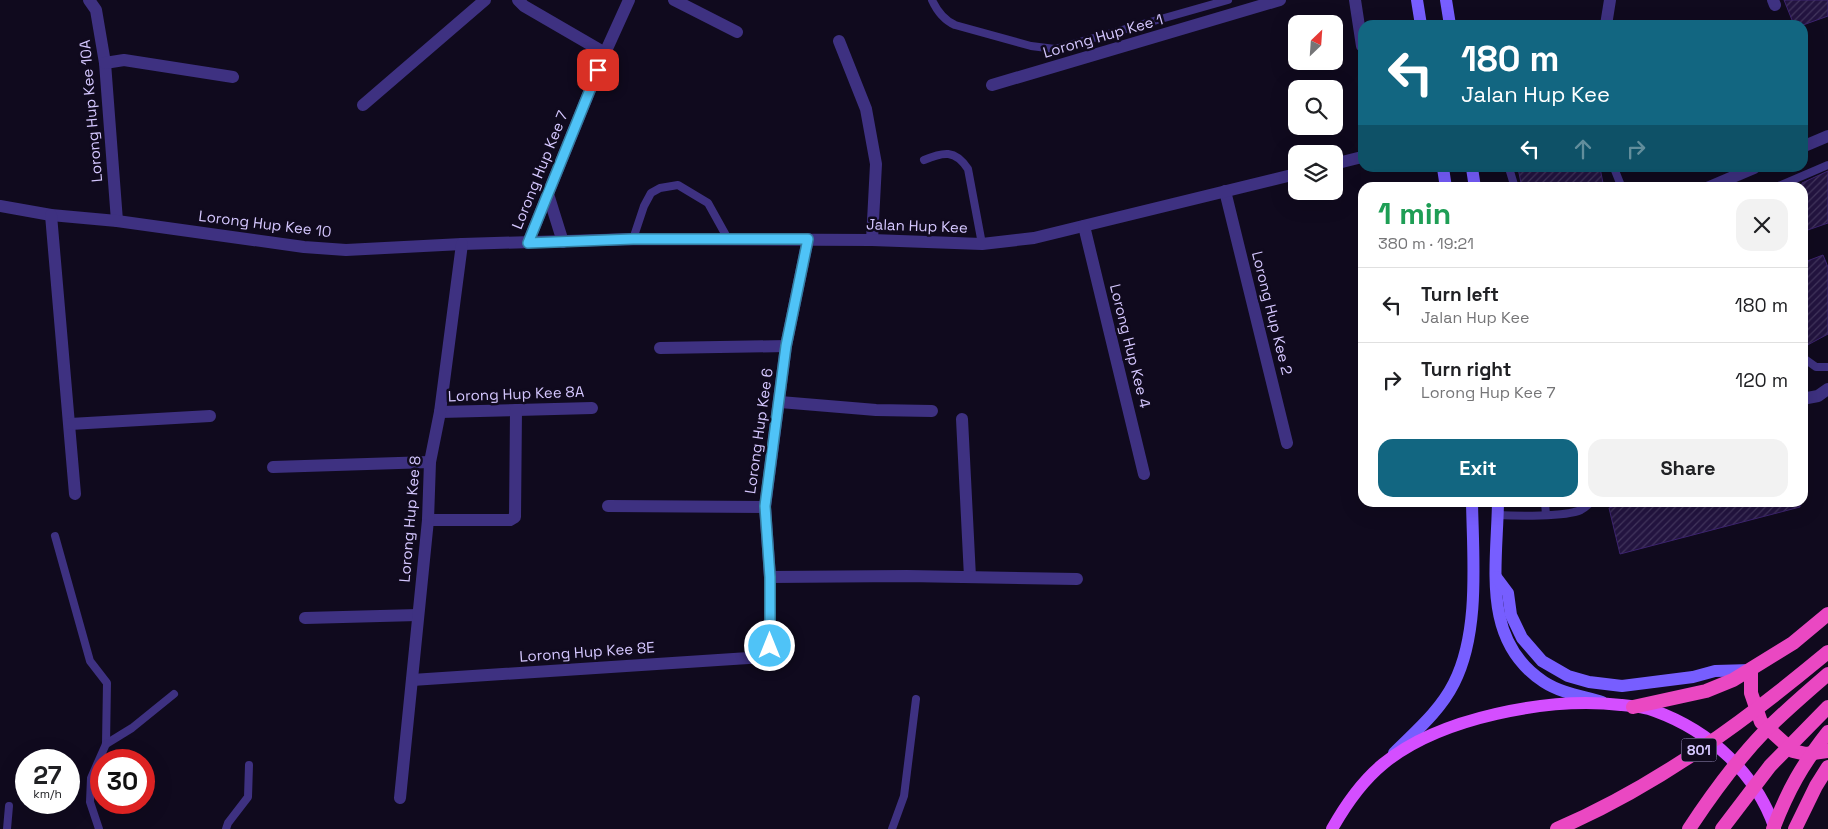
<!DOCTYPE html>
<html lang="en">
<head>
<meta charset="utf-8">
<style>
  body { margin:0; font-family:"Space Grotesk",sans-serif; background:#f2f2f2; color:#202124; height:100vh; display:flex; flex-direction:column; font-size:19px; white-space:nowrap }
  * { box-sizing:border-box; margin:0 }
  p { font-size:16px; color:#757577 }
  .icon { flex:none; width:28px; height:28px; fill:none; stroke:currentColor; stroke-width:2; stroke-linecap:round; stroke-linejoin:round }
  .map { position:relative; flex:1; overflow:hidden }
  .details { position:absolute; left:1358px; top:182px; width:450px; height:325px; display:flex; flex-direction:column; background:#fff; border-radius:15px; box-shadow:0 5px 20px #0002 }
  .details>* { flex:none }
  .top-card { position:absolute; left:1358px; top:20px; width:450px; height:152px; border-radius:15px; box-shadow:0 5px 20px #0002; background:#126681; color:#fff; overflow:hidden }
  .needle { width:32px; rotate:25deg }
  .fabs { position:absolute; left:1288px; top:15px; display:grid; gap:10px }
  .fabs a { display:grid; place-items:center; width:55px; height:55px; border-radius:10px; background:#fff; box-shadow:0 5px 20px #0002; font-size:25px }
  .speed { position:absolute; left:15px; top:749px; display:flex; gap:10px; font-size:25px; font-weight:700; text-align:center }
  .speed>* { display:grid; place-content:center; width:65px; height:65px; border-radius:50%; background:#fff; box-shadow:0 5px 20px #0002; line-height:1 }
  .speed small { font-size:12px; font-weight:400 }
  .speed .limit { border:8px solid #d22; background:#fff; color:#111 }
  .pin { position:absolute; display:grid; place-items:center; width:42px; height:42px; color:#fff; margin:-21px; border-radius:10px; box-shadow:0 2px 8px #0006 }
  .me { position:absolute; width:55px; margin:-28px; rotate:0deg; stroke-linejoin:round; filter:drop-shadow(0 0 4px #0008) }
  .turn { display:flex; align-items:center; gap:18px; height:105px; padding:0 20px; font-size:22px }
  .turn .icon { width:65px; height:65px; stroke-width:2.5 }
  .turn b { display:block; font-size:35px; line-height:42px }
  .lanes { display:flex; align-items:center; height:48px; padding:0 20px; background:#0003; justify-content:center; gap:25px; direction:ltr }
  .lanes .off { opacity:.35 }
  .round { display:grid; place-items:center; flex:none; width:52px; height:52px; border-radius:15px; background:#f2f2f2 }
  .overview { display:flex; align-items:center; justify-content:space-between; height:85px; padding:0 20px }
  h1 { font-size:30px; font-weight:800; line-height:38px; color:#1e9e55 }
  .button { display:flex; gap:10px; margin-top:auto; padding:10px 20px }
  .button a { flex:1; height:58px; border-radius:15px; background:#126681; color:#fff; font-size:20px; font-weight:800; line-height:58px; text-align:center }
  .button a+a { background:#f2f2f2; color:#202124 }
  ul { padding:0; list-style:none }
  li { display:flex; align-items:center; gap:15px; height:75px; padding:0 20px; border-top:1px solid #e0e0e0 }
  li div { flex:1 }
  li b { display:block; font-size:19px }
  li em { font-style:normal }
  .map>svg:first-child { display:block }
  .building { fill:url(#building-hatch); stroke:#3d246f }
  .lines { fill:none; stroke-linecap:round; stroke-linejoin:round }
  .service { stroke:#3e3181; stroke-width:8 }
  .minor { stroke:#3e3181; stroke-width:12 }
  .secondary { stroke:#775eff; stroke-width:12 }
  .primary { stroke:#d44eff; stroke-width:12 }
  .trunk { stroke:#ea48c2; stroke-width:14 }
  .trunk-bridge { stroke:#ea48c2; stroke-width:14 }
  .route-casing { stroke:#337fa1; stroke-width:12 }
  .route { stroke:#4fc3f7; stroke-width:9 }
  .labels { text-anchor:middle; stroke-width:5; stroke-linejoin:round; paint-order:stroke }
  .shield { fill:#100a1e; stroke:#9a8ebc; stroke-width:1 }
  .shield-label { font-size:14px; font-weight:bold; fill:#d5c7ff }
  .street-label { font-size:15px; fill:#d5c7ff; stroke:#100a1e }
</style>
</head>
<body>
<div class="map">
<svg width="1828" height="829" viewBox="0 0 1828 829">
  <defs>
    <pattern id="building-hatch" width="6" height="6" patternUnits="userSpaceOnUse" patternTransform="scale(1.25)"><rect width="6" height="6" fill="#231440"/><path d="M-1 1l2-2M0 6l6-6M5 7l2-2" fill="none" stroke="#42355d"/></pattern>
  </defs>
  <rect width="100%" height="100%" fill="#100a1e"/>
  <g class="building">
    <polygon points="1784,0 1828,0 1828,16 1803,25 1794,25"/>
    <polygon points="1518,168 1600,168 1604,188 1522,188"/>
    <polygon points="1828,171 1828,223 1802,232 1802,183"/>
    <polygon points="1823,255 1828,267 1828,334 1802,348 1802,263"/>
    <polygon points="1627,502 1800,502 1800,507 1620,554 1609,508"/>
  </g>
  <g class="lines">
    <g class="service">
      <path d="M932 0C937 11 944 20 955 25L1031 46 1055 49 1228 0"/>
      <path d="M924 160C943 152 955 149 968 169L982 244"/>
      <polyline points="1509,168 1515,188"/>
      <polyline points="1614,168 1622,188"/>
      <polyline points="1774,188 1828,165"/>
      <polyline points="633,239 644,206 651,193 660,188 678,185 708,203 728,239"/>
      <polyline points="1802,357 1816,367 1828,367"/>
      <polyline points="1545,502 1546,515"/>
      <path d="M1497 515C1516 516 1565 517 1581 510 1585 508 1588 505 1591 502"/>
      <polyline points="55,536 90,661 107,683 106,744 91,778 90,802 99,829"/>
      <polyline points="106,744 132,728 174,694"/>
      <polyline points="7,829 9,806"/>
      <polyline points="226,829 228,823 248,797 249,765"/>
      <polyline points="892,829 904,796 916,699"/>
    </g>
    <g class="minor">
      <polyline points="89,0 96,10 105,63 117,221"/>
      <polyline points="518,0 524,6 605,53"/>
      <polyline points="674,0 737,32"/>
      <polyline points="1355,0 1362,46"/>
      <polyline points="1773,0 1775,5"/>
      <polyline points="1606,25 1610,0"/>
      <polyline points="839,41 866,109 876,164 872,240"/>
      <polyline points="105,63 124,60 233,77"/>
      <polyline points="992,85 1280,0"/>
      <polyline points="363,105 485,0"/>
      <polyline points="1802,147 1828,136"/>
      <polyline points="1334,164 1362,157"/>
      <polyline points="1707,188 1754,168"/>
      <polyline points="1225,191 1287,443"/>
      <polyline points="548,194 563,242"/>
      <polyline points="0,206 51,215 117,221 304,247 346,250 462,244 633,239 872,240 982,244 1034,238 1296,174"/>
      <polyline points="51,215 75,494"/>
      <polyline points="1084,226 1144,474"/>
      <polyline points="528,243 605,53 629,0"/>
      <polyline points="660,348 786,346"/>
      <polyline points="1802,399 1818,396 1828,389"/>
      <polyline points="780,402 876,410 932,411"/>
      <polyline points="440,412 592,408"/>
      <polyline points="962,419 970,577"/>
      <polyline points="70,424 210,416"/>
      <polyline points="273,467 430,462"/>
      <polyline points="608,506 765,507"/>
      <polyline points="428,520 510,520 515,517 516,410"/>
      <polyline points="770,577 907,576 1077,579"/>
      <polyline points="305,618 418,615"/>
      <polyline points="412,680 764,657 770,646 770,577 765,507 786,346 808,239"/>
      <polyline points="400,798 428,520 430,462 440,412 462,244"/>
    </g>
    <g class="secondary">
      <polyline points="1417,0 1421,25"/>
      <polyline points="1446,0 1450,25"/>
      <polyline points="1443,168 1446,188"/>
      <polyline points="1472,168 1475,188"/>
      <path d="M1498 502C1497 567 1481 641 1544 682 1561 693 1582 696 1602 702"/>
      <polyline points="1496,577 1508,593 1511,615 1522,638 1542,661 1568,676 1589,682 1622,686 1693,677 1715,671 1751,670"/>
      <path d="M1394 753C1416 731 1440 711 1454 683 1480 632 1473 559 1472 502"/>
    </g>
    <path class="primary" d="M1332 829C1346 804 1361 782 1383 764 1440 717 1549 697 1621 705 1632 706 1644 707 1655 711 1710 731 1756 773 1775 829"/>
    <g class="trunk">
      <polyline points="1751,670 1751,693 1761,722 1793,751 1806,754 1828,751"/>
      <polyline points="1633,707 1706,691 1733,680 1793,643 1828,614"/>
      <polyline points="1795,829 1816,786 1828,767"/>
    </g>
    <g class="trunk-bridge">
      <path d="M1557 829C1657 786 1745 721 1828 652"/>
      <path d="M1689 829C1712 794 1736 761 1765 731 1785 711 1807 692 1828 674"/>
      <polyline points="1722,829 1770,766 1828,707"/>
      <path d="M1773 829C1788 790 1802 765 1828 732"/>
    </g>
  </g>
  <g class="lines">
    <g class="route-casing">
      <polyline id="route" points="598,70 528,243 633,239 808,239 786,346 765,506 770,577 770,646"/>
    </g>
    <use href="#route" class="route"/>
  </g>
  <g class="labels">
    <rect class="shield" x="1681.5" y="738.5" width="35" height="23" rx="4"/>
    <g class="shield-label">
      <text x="1699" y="755">801</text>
    </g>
    <g class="street-label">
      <text transform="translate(1103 36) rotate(-16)" y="5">Lorong Hup Kee 1</text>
      <text transform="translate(91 111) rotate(-95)" y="5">Lorong Hup Kee 10A</text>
      <text transform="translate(540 170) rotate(-68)" y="5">Lorong Hup Kee 7</text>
      <text transform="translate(265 224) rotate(7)" y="5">Lorong Hup Kee 10</text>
      <text transform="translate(917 226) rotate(2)" y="5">Jalan Hup Kee</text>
      <text transform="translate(1272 313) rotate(76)" y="5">Lorong Hup Kee 2</text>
      <text transform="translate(1130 346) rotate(76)" y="5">Lorong Hup Kee 4</text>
      <text transform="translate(516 394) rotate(-2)" y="5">Lorong Hup Kee 8A</text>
      <text transform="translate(759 431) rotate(-82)" y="5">Lorong Hup Kee 6</text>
      <text transform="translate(410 519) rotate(-85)" y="5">Lorong Hup Kee 8</text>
      <text transform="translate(587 652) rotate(-4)" y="5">Lorong Hup Kee 8E</text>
    </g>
  </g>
</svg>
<div class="fabs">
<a><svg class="needle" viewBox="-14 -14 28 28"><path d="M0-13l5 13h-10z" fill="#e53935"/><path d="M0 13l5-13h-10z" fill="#757577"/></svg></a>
<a><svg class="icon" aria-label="search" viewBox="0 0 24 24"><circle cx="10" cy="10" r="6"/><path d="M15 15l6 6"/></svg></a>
<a><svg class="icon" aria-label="layers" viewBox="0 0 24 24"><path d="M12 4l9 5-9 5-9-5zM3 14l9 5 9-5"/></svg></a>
</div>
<div class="speed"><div>27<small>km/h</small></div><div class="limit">30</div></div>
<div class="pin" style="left:598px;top:70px;background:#d93025"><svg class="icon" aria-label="arrive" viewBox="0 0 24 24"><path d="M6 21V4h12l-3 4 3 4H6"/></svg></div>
<svg class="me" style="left:770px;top:646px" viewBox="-20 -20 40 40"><circle r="17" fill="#4fc3f7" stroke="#fff" stroke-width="3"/><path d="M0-11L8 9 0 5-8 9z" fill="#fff"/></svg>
<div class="top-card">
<div class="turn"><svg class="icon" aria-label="left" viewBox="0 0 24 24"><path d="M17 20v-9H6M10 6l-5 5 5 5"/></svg><div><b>180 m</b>Jalan Hup Kee</div></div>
<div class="lanes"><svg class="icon" aria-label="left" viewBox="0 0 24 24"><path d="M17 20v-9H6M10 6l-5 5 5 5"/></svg><svg class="icon off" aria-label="ahead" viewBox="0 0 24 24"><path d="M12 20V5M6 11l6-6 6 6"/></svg><svg class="icon off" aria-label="right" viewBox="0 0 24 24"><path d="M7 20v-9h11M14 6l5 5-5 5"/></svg></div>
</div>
<section class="details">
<div class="overview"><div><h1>1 min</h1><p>380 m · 19:21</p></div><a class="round"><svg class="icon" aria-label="close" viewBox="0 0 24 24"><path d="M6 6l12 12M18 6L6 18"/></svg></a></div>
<ul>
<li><svg class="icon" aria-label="left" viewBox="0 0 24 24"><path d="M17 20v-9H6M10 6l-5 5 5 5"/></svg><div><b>Turn left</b><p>Jalan Hup Kee</p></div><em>180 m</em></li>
<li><svg class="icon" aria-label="right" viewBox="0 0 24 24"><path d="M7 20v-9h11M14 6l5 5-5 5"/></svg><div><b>Turn right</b><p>Lorong Hup Kee 7</p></div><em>120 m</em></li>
</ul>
<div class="button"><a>Exit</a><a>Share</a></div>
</section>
</div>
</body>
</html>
